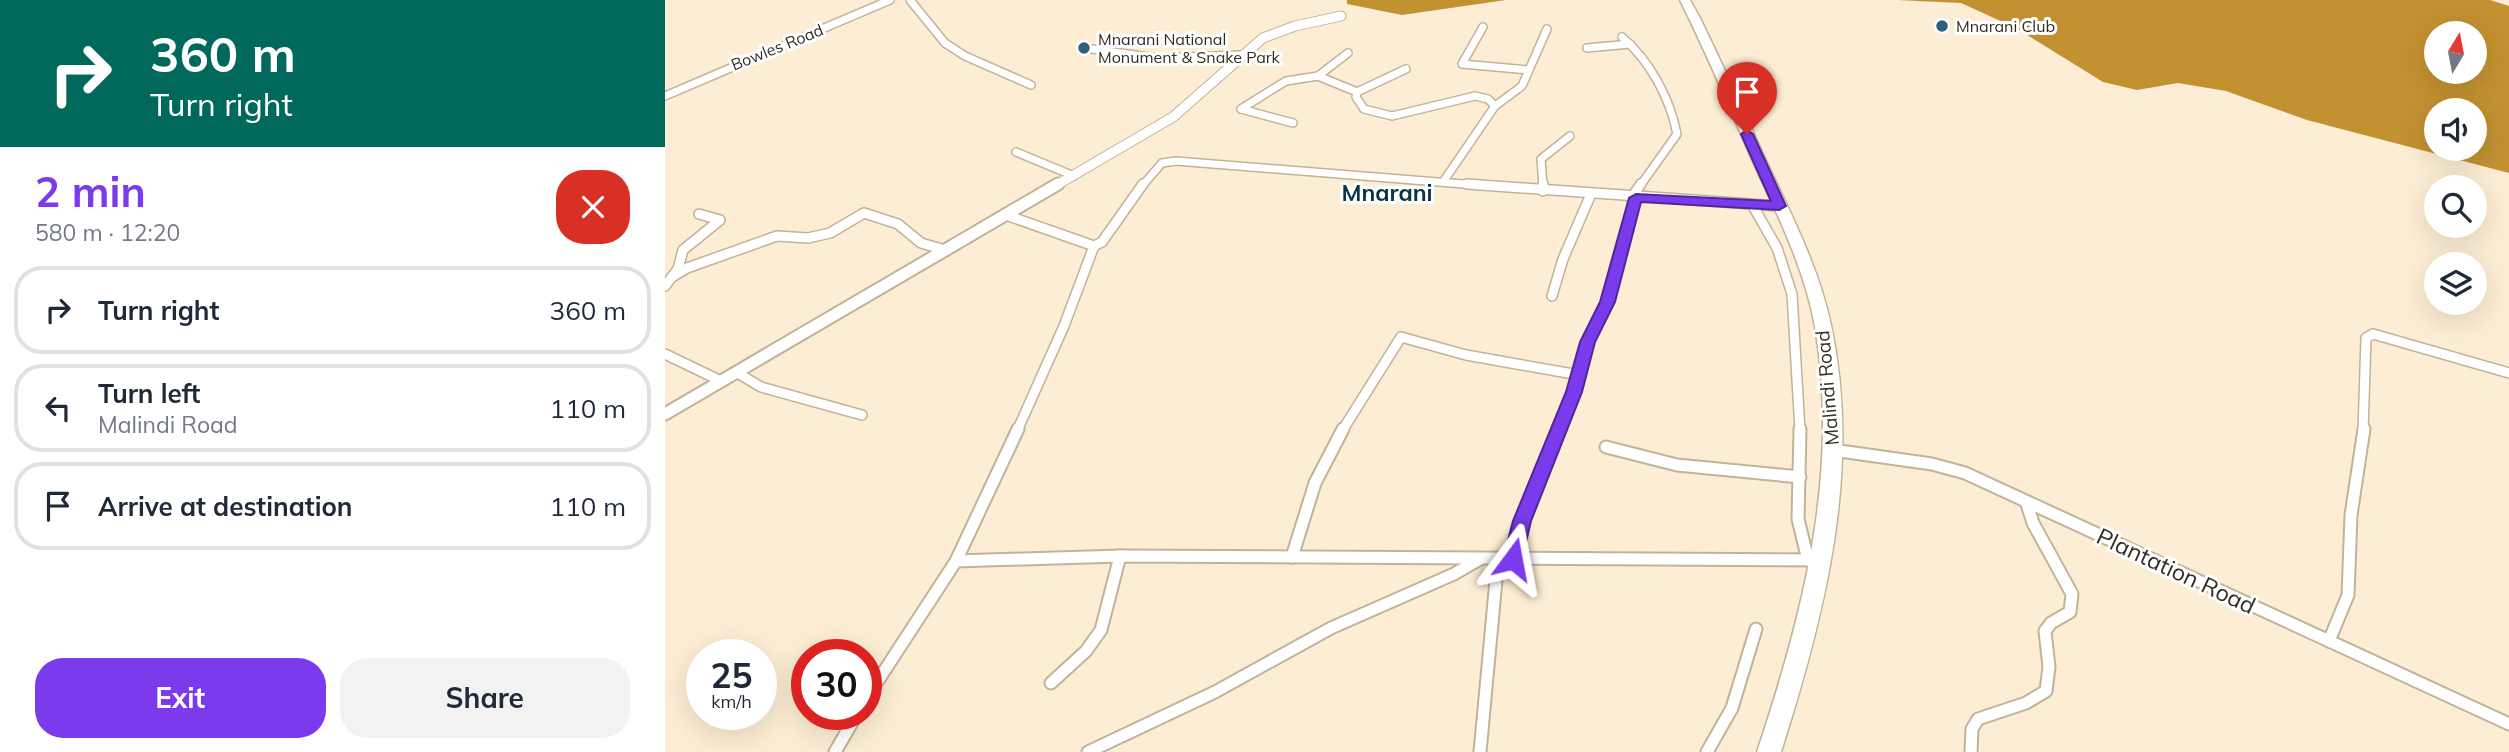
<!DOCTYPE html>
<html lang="en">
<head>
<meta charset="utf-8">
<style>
  body { margin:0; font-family:Mulish,sans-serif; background:#f2f2f3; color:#1f2937; height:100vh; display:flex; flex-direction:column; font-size:26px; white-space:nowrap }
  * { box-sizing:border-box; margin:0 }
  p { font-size:23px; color:#747a83 }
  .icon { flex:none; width:38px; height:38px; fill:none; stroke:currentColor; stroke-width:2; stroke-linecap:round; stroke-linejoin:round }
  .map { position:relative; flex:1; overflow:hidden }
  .sheet { display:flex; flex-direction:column; background:#fff; width:665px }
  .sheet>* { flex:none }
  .hud { background:#00695c; color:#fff; overflow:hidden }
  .needle { width:46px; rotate:10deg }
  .controls { position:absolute; left:1759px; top:21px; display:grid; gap:14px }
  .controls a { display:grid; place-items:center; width:63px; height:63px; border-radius:50%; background:#fff; box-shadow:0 7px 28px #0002; font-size:35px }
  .speed { position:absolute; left:21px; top:639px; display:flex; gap:14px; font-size:35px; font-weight:700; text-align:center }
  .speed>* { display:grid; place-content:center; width:91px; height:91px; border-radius:50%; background:#fff; box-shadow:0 7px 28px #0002; line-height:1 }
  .speed small { font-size:18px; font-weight:400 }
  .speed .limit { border:10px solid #d22; background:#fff; color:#111 }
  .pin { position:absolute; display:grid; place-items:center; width:60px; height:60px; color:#fff; margin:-72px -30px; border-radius:50% 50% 50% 0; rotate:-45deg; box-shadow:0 0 7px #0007 }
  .pin .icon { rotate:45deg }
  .me { position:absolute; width:77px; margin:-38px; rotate:13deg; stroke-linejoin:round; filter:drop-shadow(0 0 5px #0008) }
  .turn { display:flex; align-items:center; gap:24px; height:147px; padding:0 35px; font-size:32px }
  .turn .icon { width:91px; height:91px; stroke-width:2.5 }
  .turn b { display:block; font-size:49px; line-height:60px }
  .round { display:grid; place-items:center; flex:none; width:74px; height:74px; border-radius:28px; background:#f2f2f3 }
  .head { display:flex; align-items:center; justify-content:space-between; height:119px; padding:0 35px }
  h1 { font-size:42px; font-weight:700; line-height:52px; color:#7c3aed }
  .cta { display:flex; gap:14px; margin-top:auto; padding:14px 35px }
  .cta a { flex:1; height:80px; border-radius:28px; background:#7c3aed; color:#fff; font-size:28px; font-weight:700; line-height:80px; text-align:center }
  .cta a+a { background:#f2f2f3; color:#1f2937 }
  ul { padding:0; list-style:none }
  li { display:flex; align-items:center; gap:21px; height:88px; margin:0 14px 10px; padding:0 21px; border:4px solid #e0e1e3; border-radius:28px }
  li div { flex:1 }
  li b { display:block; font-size:26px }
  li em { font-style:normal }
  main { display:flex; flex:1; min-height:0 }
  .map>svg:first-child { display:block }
  .water { fill:#c29130; fill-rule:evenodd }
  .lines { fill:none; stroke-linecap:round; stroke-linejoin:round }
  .minor-far2-casing { stroke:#c1b39a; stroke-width:10 }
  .minor-far1-casing { stroke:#c1b39a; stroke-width:12 }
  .minor-casing { stroke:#c1b39a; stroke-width:15 }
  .tertiary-far1-casing { stroke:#c1b39a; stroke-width:11 }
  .tertiary-casing { stroke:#c1b39a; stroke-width:15 }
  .trunk-casing { stroke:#c1b39a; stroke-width:3 }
  .minor-far2 { stroke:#fff; stroke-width:7 }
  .minor-far1 { stroke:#fff; stroke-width:9 }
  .minor { stroke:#fff; stroke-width:11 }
  .tertiary-far1 { stroke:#fff; stroke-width:9 }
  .tertiary { stroke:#fff; stroke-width:11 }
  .trunk { fill:#fff; fill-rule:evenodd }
  .route { fill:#7c3aed; stroke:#51269a; stroke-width:2 }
  .poi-dot { fill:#2d607d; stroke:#fff; stroke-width:2.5 }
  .labels { text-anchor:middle; stroke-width:6; stroke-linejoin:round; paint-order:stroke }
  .far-poi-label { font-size:16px; fill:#322d23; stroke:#fff; text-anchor:start }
  .far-street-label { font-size:16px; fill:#322d23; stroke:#fff }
  .street-label { font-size:19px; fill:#322d23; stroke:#fff }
  .quarter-label { font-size:23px; font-weight:bold; fill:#083349; stroke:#fff }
  .near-street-label { font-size:23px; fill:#322d23; stroke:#fff }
</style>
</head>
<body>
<main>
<section class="sheet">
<div class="hud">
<div class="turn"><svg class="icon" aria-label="right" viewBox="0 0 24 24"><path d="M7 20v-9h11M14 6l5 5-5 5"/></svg><div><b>360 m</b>Turn right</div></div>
</div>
<div class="head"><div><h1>2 min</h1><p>580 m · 12:20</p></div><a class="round" style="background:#d93025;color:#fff"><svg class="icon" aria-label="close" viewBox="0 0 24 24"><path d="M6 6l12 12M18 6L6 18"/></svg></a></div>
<ul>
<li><svg class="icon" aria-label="right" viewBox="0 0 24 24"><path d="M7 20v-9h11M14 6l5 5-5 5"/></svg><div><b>Turn right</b></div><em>360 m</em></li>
<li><svg class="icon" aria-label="left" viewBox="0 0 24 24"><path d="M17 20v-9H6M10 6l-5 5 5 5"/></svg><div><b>Turn left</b><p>Malindi Road</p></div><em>110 m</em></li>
<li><svg class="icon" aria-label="arrive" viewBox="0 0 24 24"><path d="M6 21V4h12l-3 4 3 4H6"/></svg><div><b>Arrive at destination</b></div><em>110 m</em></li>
</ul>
<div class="cta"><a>Exit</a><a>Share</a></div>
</section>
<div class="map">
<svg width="1844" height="752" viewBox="0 0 1844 752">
  <rect width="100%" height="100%" fill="#fdedd4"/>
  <g class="water">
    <polygon points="682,0 841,0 737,15 682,4"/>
    <path d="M1232 0H1825L1844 6V173L1642 120 1561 91 1513 83 1472 90 1438 82 1351 28 1296 3ZM1771 33H1810V72H1771ZM1771 110H1810V149H1771Z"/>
  </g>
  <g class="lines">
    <g class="minor-far2-casing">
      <g id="minor-far2">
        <polyline points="245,0 280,43 300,56 366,85"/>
        <polyline points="818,27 797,64 863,70"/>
        <path d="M957 37C985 61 1005 98 1012 134L975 186"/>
        <polyline points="420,48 491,58 575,55"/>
        <polyline points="922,48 965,44"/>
        <polyline points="683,53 653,76 692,92 691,97 699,109 727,116 810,96 823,99 830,106 778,182"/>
        <polyline points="692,92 741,69"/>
        <polyline points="0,96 225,0"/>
        <polyline points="830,106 857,86 882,29"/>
        <polyline points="576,109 621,81 653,76"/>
        <polyline points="576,109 628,123"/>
        <polyline points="351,152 409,176"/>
        <polyline points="477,186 497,163 511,161 823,186"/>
        <polyline points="878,186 876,159 905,136"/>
      </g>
    </g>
    <g class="minor-far1-casing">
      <g id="minor-far1">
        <polyline points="802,184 1114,206"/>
        <polyline points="878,184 878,191"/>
        <polyline points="966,198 976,184"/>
        <polyline points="1088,206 1112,248 1127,294 1135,431"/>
        <polyline points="341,215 429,246 437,242 478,184"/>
        <polyline points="7,277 22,268 112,236 143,238 165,233 199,213 233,224 256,243 280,250"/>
        <polyline points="0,286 13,269 18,250 55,220 34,214"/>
        <polyline points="887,296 898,259 926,194"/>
        <polyline points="0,354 56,381"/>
        <polyline points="71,372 96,387 197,415"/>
        <polyline points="352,431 399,326 429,246"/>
        <polyline points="677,431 736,337 801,355 914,375"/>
        <polyline points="893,431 909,392 923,342 943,302 971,198"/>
        <polyline points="1698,431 1701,338 1708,334 1844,373"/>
      </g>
    </g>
    <g class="minor-casing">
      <g id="minor">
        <polyline points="1135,429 1133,519 1143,560"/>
        <polyline points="941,447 1012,465 1135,477"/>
        <polyline points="1168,450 1267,464 1300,473 1844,724"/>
        <polyline points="627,557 650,483 678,429"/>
        <polyline points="848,559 857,521 894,429"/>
        <polyline points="291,561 353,429"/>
        <polyline points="1664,641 1683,595 1686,515 1699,429"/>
        <polyline points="386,683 421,651 436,630 455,556"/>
        <polyline points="201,699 291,561 455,556 1155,560"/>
        <polyline points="170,752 192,714"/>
        <polyline points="423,752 550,692 666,628 789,574 815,559"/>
        <polyline points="815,752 833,559"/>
        <polyline points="1042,752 1067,708 1091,629"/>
        <polyline points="1306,752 1307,729 1313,719 1361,703 1381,691 1384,667 1380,631 1386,623 1405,612 1407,594 1368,523 1362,504"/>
      </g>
    </g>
    <g class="tertiary-far1-casing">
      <polyline id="tertiary-far1" points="390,186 508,117 598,38 630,26 676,16"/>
    </g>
    <g class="tertiary-casing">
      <polyline id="tertiary" points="0,414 393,184"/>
    </g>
    <g class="trunk-casing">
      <path id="trunk" d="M1015 0H1025L1035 18C1059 67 1081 117 1104 167 1128 218 1154 269 1166 325 1197 469 1160 614 1116 752H1092C1138 614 1175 473 1150 327 1140 270 1113 216 1089 164 1065 109 1042 54 1015 0Z"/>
    </g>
    <use href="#minor-far2" class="minor-far2"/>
    <use href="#minor-far1" class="minor-far1"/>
    <use href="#minor" class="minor"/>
    <use href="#tertiary-far1" class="tertiary-far1"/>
    <use href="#tertiary" class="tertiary"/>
    <use href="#trunk" class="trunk"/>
  </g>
  <polygon class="route" points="1082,130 1088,134 1121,206 1114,210 976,202 950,302 930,342 917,392 866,521 857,559 855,564 841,564 838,559 848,521 901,392 915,342 935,302 964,198 971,194 1106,201 1076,134"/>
  <g class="poi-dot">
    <circle cx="1277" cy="26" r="7"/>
    <circle cx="419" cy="48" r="7"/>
  </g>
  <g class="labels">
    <g class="far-poi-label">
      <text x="1291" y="32">Mnarani Club</text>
      <text x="433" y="45">Mnarani National<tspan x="433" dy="18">Monument &amp; Snake Park</tspan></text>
    </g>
    <g class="far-street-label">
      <text transform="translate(112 47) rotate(-22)" y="6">Bowles Road</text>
    </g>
    <g class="street-label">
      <text transform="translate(1162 388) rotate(-95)" y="7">Malindi Road</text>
    </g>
    <g class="quarter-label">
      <text x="722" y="201">Mnarani</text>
    </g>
    <g class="near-street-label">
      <text transform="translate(1511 571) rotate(25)" y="8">Plantation Road</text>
    </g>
  </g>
</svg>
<div class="controls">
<a><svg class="needle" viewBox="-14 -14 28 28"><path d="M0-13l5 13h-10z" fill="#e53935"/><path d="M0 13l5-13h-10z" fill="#747a83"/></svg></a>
<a><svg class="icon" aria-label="sound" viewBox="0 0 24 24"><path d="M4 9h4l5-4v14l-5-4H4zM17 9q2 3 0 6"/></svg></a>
<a><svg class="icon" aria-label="search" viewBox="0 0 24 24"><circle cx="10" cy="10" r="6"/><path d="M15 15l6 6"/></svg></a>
<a><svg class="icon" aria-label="layers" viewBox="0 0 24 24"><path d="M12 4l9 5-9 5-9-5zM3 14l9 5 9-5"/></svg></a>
</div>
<div class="speed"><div>25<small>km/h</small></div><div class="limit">30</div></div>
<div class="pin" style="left:1082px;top:134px;background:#d93025"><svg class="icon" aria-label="arrive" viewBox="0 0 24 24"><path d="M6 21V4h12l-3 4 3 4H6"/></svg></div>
<svg class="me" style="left:848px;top:559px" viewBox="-20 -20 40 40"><path d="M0-17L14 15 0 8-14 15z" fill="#7c3aed" stroke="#fff" stroke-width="4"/></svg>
</div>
</main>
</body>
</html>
